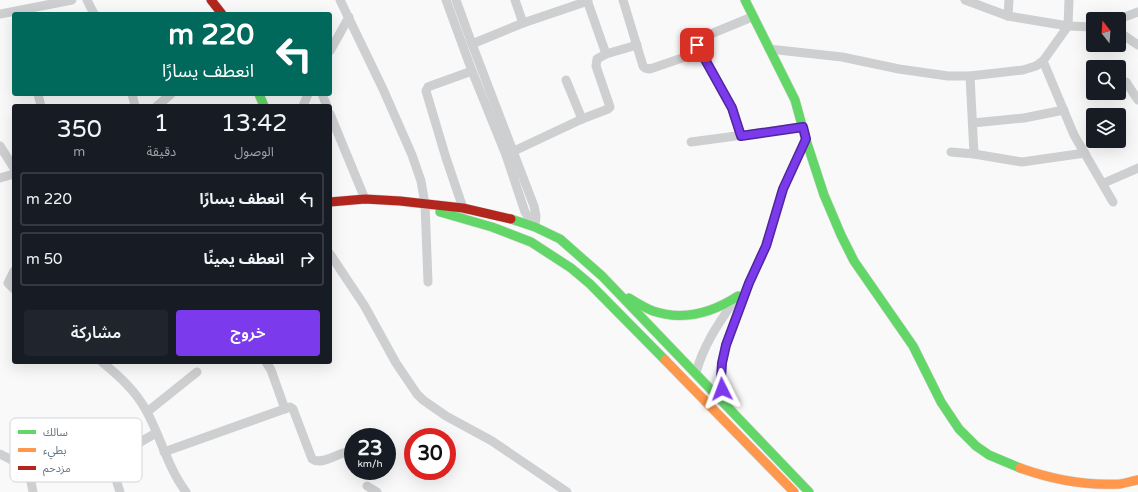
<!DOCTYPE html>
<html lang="ar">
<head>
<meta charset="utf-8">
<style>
  body { margin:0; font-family:"Varela Round","Noto Sans Arabic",sans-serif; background:#20242c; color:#f1f3f6; direction:rtl; height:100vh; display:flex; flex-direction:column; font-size:15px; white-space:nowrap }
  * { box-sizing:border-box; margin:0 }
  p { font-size:13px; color:#9ea1a6 }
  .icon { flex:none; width:22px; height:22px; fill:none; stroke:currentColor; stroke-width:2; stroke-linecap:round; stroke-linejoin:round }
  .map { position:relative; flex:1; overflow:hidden; direction:ltr }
  .drawer { position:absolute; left:12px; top:104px; width:320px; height:260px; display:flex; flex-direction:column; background:#171b24; border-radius:4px; box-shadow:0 4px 16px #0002; direction:rtl }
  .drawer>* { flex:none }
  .hud { position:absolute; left:12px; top:12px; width:320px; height:84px; border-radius:4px; box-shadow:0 4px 16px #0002; direction:rtl; background:#00695c; color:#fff; overflow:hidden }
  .needle { width:26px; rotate:343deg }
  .tools { position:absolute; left:1086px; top:12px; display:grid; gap:8px }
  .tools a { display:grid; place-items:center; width:40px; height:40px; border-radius:4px; background:#171b24; box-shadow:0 4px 16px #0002; font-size:20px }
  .speed { position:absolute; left:344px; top:428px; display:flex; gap:8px; font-size:20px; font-weight:700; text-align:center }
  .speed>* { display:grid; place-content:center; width:52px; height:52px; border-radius:50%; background:#171b24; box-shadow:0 4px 16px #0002; line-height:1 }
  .speed small { font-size:10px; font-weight:400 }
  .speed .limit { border:6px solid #d22; background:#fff; color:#111 }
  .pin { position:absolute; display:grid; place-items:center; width:34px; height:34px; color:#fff; margin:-17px; border-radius:8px; box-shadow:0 2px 6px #0006 }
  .me { position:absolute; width:44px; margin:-22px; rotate:357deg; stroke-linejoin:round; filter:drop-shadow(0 0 3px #0008) }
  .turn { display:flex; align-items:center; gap:14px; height:84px; padding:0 12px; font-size:18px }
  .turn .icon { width:52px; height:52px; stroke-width:2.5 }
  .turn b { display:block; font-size:28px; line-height:34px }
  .eta { display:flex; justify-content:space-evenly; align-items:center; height:68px; text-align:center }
  .eta b { font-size:24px; font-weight:600; line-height:28px }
  .primary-button { display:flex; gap:8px; margin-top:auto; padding:8px 12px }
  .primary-button a { flex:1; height:46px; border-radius:4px; background:#7c3aed; color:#fff; font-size:16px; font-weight:600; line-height:46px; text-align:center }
  .primary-button a+a { background:#20242c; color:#f1f3f6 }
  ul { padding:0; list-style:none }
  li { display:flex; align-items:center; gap:12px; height:54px; margin:0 8px 6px; padding:0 4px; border:2px solid #363941; border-radius:4px }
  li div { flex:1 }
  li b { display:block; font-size:15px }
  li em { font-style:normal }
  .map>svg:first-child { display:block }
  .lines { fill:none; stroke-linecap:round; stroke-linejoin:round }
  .fast-casing { stroke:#d5d6d7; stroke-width:10 }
  .slow-casing { stroke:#d5d6d7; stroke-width:10 }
  .jam-casing { stroke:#d5d6d7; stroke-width:10 }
  .street { stroke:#cecfd0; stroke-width:9 }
  .fast { stroke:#63d668; stroke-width:9 }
  .slow { stroke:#ff974d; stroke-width:9 }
  .jam { stroke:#b3261e; stroke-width:9 }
  .route-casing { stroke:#51269a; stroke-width:10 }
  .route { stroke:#7c3aed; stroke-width:7 }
  .key { fill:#fff; stroke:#d1d6da; stroke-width:1 }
  .key-label { font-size:11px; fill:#657683 }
</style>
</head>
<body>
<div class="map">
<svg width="1138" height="492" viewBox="0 0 1138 492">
  <rect width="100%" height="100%" fill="#f9f9f9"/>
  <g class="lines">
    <g class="fast-casing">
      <g id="fast">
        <polyline points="745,0 795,100 806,140 824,195 841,235 854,261 913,346 941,402 959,429 976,446 989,455 1020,468"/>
        <polyline points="259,94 264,106"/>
        <polyline points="440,212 492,227 531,242 571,268 590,284 665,360"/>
        <polyline points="511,219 535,227 560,239 602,276 809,492"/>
        <path d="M629 298C637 303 645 308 653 311 683 321 712 313 738 296"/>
      </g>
    </g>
    <g class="slow-casing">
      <g id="slow">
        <polyline points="665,360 794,492"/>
        <path d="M1020 468C1051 479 1087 486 1120 484 1126 483 1132 481 1138 480"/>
      </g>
    </g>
    <g class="jam-casing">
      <g id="jam">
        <polyline points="211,0 222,14"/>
        <polyline points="330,202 365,199 400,201 463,208 511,219"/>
      </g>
    </g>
    <g class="street">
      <polyline points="87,0 94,14"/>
      <polyline points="340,0 383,89 412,155 421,181 425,204 428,282"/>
      <polyline points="446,0 472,71 506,155 525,212 535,227"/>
      <polyline points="456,0 472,44 534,206 536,216 535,227"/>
      <polyline points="515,0 523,23"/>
      <polyline points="623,0 643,66 645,68 650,69 685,57 705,39 713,33 752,17"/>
      <polyline points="965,0 1008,16 1068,26 1093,27"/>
      <polyline points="0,14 72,0"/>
      <polyline points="1008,16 1009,0"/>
      <polyline points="1119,19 1138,12"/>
      <polyline points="1119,32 1138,45"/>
      <polyline points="472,44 523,23 588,1"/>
      <polyline points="697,45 732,108 741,136"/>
      <polyline points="769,49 842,57 899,69 948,76 970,76 1023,70 1036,66 1043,61 1068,26 1069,0"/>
      <polyline points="330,51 349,17"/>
      <polyline points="606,54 637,45"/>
      <polyline points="1043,61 1074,135 1113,202"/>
      <polyline points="970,76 974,154"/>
      <polyline points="566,80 582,119"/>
      <polyline points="1126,82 1138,100"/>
      <polyline points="38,94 41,106"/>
      <polyline points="132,94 135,106"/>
      <polyline points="322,94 327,106"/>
      <polyline points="157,106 171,94"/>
      <polyline points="303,106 308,94"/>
      <polyline points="330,114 365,199"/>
      <polyline points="973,123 1024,118 1064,110"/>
      <polyline points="691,142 803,127"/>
      <polyline points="0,146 14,168"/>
      <polyline points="514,151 582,119 608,109 610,107 596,66 597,59 606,54 587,0"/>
      <polyline points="951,152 974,154 1022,162 1085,153"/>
      <polyline points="0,178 14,174"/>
      <polyline points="1104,183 1138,168"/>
      <polyline points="463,213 463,208 446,158 426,91 428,87 433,85 472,71"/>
      <polyline points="330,254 364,305 396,363 417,394 423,400 446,416 492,441 567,492"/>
      <polyline points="14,271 8,283 14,289"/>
      <path d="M102 362C119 376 136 391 147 412 161 438 168 468 186 492"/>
      <polyline points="266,362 271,370 285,409"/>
      <path d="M696 373C703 346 718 324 734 301"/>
      <polyline points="725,402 721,378 722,363 726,345 749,283 766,246 783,189 806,139"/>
      <polyline points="147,412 197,372"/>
      <path d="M164 452 290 407 293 409 312 459C320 465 334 456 343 453"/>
      <path d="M0 454C20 464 30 468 33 492"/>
      <polyline points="367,486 377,492"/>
      <path d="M120 492C117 482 110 465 116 456L156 433"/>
    </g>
    <use href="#fast" class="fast"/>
    <use href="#slow" class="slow"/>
    <use href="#jam" class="jam"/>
  </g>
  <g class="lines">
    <g class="route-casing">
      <polyline id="route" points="697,45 732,108 741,136 803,127 806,139 783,189 766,246 749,283 726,345 722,363 721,378 722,389"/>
    </g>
    <use href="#route" class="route"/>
  </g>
  <rect x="10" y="418" width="132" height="64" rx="6" class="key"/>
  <rect x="18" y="430" width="18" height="4" fill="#63d668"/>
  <rect x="18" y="448" width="18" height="4" fill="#ff974d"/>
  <rect x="18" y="466" width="18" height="4" fill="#b3261e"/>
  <g class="key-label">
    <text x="43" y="436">سالك</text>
    <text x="43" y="454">بطيء</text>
    <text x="43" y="472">مزدحم</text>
  </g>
</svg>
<div class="tools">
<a><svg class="needle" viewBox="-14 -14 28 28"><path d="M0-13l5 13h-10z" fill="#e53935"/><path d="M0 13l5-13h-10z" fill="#9ea1a6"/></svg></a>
<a><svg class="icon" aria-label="search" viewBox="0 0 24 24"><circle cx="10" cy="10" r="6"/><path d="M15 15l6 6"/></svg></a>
<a><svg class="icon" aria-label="layers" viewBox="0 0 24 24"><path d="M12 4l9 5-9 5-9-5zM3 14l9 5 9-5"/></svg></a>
</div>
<div class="speed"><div>23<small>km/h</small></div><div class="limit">30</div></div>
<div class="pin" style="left:697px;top:45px;background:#d93025"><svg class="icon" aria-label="arrive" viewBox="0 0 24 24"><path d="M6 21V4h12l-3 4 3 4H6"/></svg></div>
<svg class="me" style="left:722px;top:389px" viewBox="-20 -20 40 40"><path d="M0-17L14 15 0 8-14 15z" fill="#7c3aed" stroke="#fff" stroke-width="4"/></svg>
<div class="hud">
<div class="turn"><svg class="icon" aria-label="left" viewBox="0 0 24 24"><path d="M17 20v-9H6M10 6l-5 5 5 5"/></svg><div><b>220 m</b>انعطف يسارًا</div></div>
</div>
<section class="drawer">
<div class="eta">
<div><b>13:42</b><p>الوصول</p></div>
<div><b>1</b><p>دقيقة</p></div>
<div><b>350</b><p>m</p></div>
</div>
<ul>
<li><svg class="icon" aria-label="left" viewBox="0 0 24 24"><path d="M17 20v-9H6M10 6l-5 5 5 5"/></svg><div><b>انعطف يسارًا</b></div><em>220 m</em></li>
<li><svg class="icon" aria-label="right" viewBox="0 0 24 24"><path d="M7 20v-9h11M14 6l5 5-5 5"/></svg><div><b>انعطف يمينًا</b></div><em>50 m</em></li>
</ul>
<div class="primary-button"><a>خروج</a><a>مشاركة</a></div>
</section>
</div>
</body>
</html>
